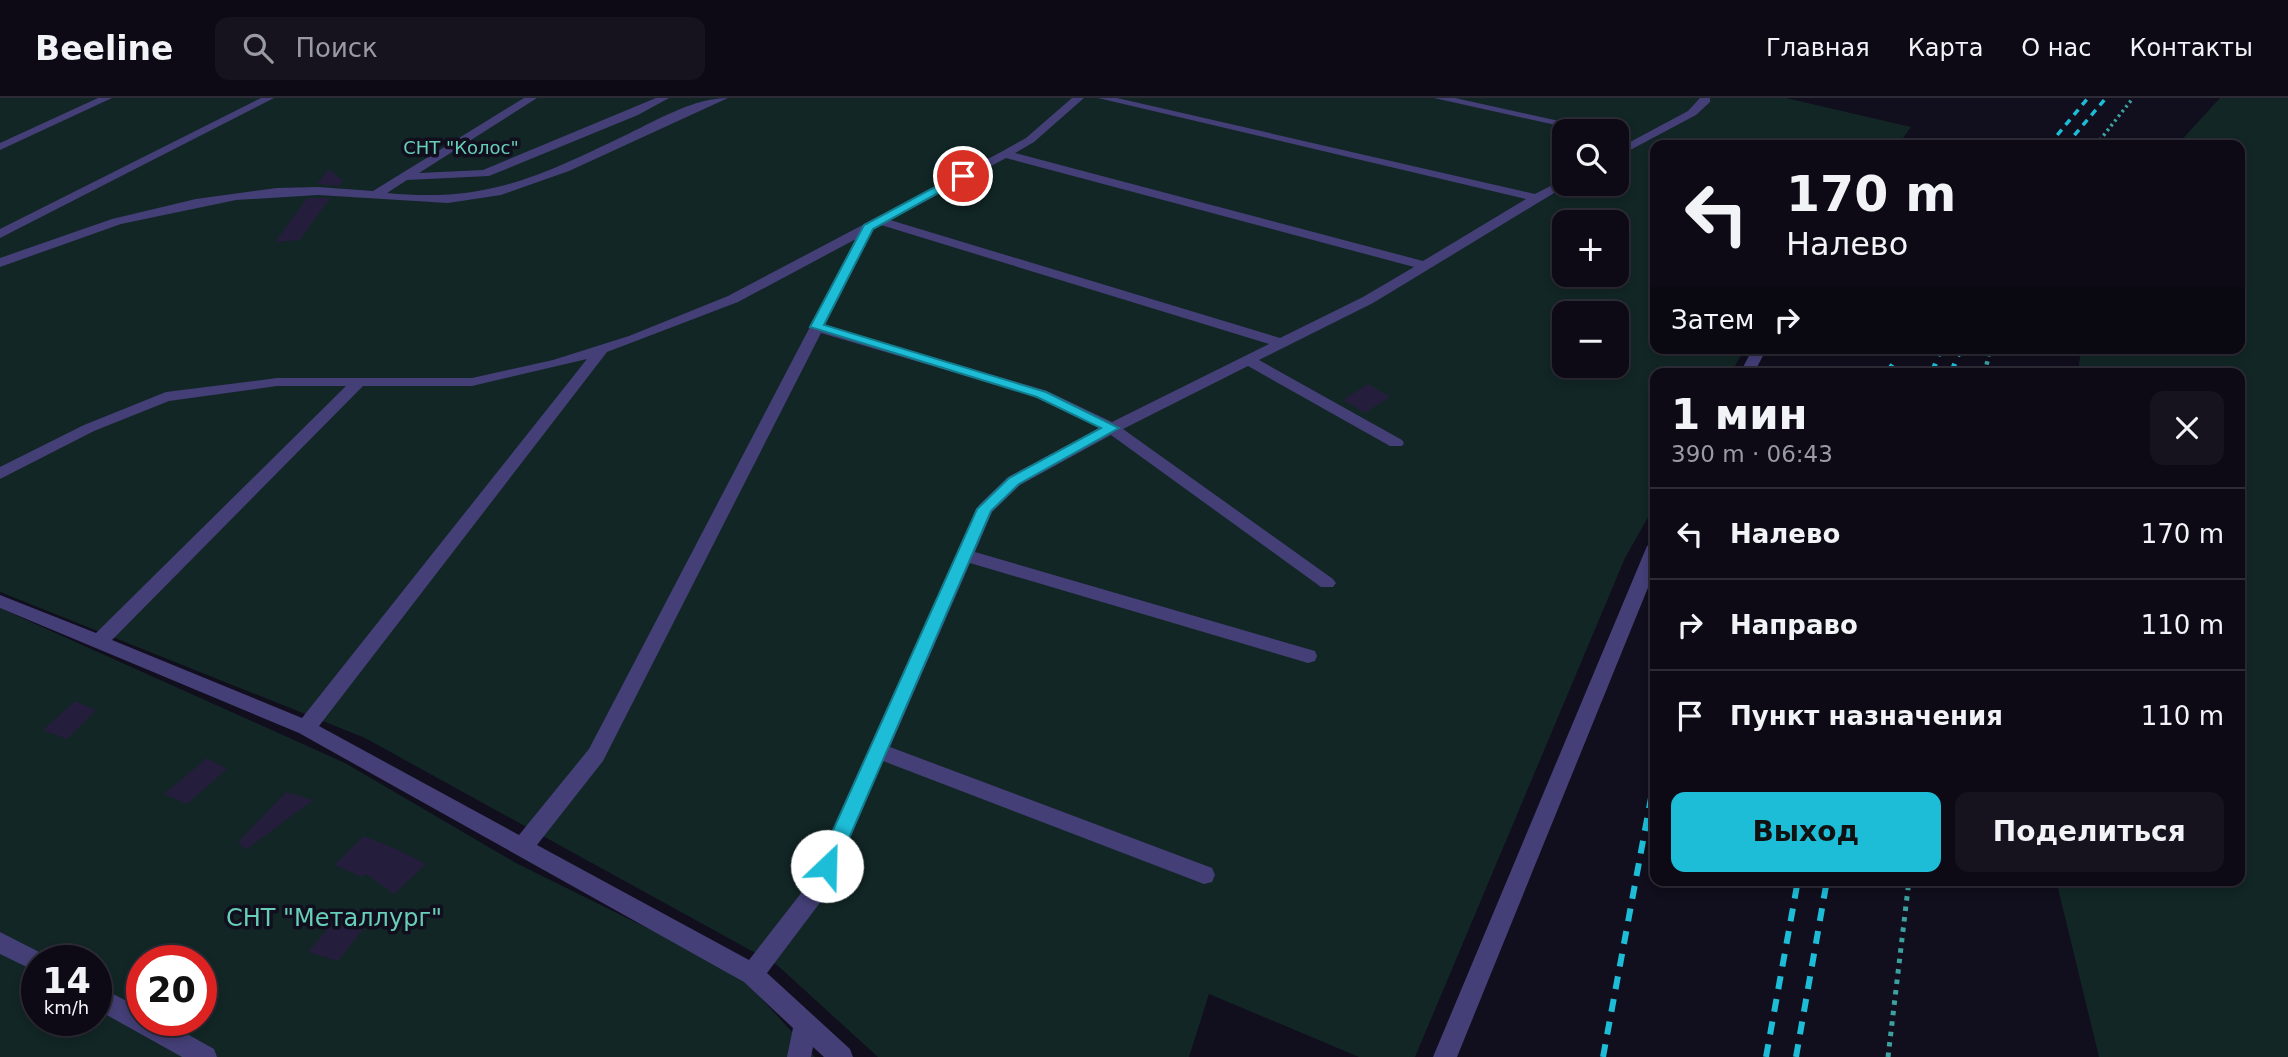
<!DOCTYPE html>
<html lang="ru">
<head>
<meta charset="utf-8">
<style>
  body { margin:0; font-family:"DejaVu Sans",sans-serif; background:#16131f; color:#f1f3f6; height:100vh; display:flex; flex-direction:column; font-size:26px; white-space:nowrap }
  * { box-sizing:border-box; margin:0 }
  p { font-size:23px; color:#9a9aa1 }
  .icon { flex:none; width:38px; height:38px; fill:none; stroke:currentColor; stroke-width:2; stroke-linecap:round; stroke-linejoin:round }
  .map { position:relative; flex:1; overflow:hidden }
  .side { position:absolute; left:1650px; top:270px; width:595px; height:518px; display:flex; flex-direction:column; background:#0d0a16; border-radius:14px; box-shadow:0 4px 10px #0003,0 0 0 2px #2d2b35 }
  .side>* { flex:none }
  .guide { position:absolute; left:1650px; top:42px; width:595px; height:214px; border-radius:14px; box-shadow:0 4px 10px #0003,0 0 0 2px #2d2b35; background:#0d0a16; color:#f1f3f6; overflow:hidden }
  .fabs { position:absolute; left:1552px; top:21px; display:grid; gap:14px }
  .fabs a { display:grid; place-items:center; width:77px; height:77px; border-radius:14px; background:#0d0a16; box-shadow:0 4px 10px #0003,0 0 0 2px #2d2b35; font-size:35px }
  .speed { position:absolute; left:21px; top:847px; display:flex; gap:14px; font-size:35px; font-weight:700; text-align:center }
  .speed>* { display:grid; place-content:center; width:91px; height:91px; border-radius:50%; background:#0d0a16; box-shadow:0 4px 10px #0003,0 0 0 2px #2d2b35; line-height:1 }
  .speed small { font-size:18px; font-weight:400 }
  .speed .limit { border:10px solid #d22; background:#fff; color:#111 }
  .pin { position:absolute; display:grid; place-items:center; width:60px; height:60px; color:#fff; margin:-30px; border:4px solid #fff; border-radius:50%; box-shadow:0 2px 7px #0007 }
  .me { position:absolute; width:77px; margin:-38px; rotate:24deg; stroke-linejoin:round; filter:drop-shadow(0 0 5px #0008) }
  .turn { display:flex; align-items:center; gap:24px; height:147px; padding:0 21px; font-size:32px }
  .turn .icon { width:91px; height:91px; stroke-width:2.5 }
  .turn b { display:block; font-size:49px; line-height:60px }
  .then { display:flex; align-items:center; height:66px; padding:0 21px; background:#0003; gap:14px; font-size:26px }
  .round { display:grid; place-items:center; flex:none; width:74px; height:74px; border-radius:14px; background:#16131f }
  .overview { display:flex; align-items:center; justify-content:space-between; height:119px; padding:0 21px }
  h1 { font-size:42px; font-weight:700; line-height:52px }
  .action { display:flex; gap:14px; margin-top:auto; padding:14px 21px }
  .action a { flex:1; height:80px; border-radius:14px; background:#1dbdd8; color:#111; font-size:28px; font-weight:700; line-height:80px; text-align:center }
  .action a+a { background:#16131f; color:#f1f3f6 }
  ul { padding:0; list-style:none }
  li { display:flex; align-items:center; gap:21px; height:91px; padding:0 21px; border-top:2px solid #2d2b35 }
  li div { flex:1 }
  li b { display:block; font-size:26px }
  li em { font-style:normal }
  header { display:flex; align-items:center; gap:42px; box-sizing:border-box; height:98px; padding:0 35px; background:#0d0a16; border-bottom:2px solid #2d2b35 }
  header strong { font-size:33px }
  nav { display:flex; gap:38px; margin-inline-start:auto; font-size:24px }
  .search { width:490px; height:63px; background:#16131f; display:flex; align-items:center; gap:18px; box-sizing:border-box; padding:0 24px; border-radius:14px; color:#9a9aa1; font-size:26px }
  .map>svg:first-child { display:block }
  .green { fill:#122626; fill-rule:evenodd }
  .building { fill:#241d3b }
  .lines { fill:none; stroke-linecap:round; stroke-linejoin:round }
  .path-far2 { stroke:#3ca19f; stroke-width:3.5; stroke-dasharray:2.5 3.5; stroke-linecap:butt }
  .path-far1 { stroke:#3ca19f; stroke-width:4.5; stroke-dasharray:3.5 5; stroke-linecap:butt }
  .path { stroke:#3ca19f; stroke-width:5; stroke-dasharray:4.5 6; stroke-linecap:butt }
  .minor { fill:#443f76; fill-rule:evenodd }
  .rail-far2 { stroke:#1dbdd8; stroke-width:3.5; stroke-dasharray:7 6; stroke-linecap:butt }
  .rail-far1 { stroke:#1dbdd8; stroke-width:5; stroke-dasharray:10 8; stroke-linecap:butt }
  .rail { stroke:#1dbdd8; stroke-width:6; stroke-dasharray:13 10; stroke-linecap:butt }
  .route { fill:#1dbdd8; stroke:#137b8c; stroke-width:2 }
  .labels { text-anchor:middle; stroke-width:7; stroke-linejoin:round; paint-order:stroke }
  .far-park-label { font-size:18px; fill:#67ceb9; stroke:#110e1d }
  .near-park-label { font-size:24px; fill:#67ceb9; stroke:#110e1d }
</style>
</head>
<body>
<header>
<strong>Beeline</strong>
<div class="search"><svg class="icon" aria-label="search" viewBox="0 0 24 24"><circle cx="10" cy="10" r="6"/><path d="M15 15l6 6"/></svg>Поиск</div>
<nav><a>Главная</a><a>Карта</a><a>О нас</a><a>Контакты</a></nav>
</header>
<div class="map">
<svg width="2288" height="959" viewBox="0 0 2288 959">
  <rect width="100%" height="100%" fill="#110e1d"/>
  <g class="green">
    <path d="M0 0H1786L1911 29 1898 47H1656V250H1745L1731 275H1656L1655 407 1625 460 1415 959H1359L1209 896 1189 959H878L777 867 365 640 0 494ZM1564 33H1617V86H1564ZM1564 124H1617V177H1564ZM1564 215H1617V268H1564Z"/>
    <polygon points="2220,0 2288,0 2288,959 2099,959 2056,782 2240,782 2240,275 2078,275 2081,250 2240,250 2240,47 2177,47"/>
    <path d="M0 510 345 665 516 765 738 875 815 959H0ZM37 863H96V922H37ZM142 863H201V922H142Z"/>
  </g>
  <g class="building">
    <polygon points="328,71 343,82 339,88 317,86"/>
    <polygon points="307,100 330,100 300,142 275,144"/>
    <polygon points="1368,286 1390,299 1365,315 1343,302"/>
    <polygon points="75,603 96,612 67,641 43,632"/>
    <polygon points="207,660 227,671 187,706 164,696"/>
    <polygon points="286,694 313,702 246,752 238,744"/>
    <polygon points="364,738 396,751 426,766 394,796 366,776 362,779 334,767"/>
    <polygon points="340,816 368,825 338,863 308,854"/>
  </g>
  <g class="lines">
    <polyline class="path-far2" points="2096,47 2133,0"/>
    <polyline class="path-far1" points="1985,275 1990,250"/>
    <polyline class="path" points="1888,959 1909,782"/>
    <g class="minor">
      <polygon points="98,0 112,0 0,52 0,45"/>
      <polygon points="261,0 274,0 0,140 0,131"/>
      <path d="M524 0H537L419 75 483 72 656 0H669L638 17 489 78 407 82 387 95C488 105 540 78 628 36 659 21 694 0 728 0L569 73 501 97 448 105 318 97 236 102 121 126 0 169V160L112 121 196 101 277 90 318 89 373 93Z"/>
      <path d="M1072 0H1084L1034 44 1015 55 1423 163 1526 101 1098 0H1117L1535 96 1564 81V86H1569L1373 205 1259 262 1402 342 1404 345 1402 348H1390L1248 268 1123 331 1333 481 1336 485 1333 489H1321L1111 337 1020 387 992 414 975 454 1308 551 1315 553 1317 558 1315 563 1308 565 970 465 890 649 1212 770 1215 777 1212 784 1204 786 883 663 825 798 767 875 850 951 853 959H824L813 949 811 959H787L793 930 744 884 299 635 0 510V497L96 535 346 288H277L169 303 94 333 0 381V369L84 327 166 294 277 280H472L553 262 629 238 728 198 1001 54 1026 40ZM1006 60 1414 169 1363 199 1280 240 890 122ZM881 127 1269 246 1112 324 1047 293 824 227 873 131ZM856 141 589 651 519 737 319 628 607 254 738 204ZM821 235 1037 299 1100 330 1008 379 979 407 809 785 749 862 537 747 603 663ZM587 261 302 620 112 542 363 288H472Z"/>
      <polygon points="1434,0 1455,0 1604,33 1583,33"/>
      <polygon points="1700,0 1710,0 1710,4 1696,17 1617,59 1617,51 1688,13"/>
      <polygon points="1753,250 1767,250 1754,275 1740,275"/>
      <polygon points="1656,442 1656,470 1457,959 1433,959 1647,448"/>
      <polygon points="0,834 45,857 48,863 37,863 37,874 0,856"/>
      <polygon points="96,887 142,911 142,922 162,922 214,951 217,959 182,959 96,911"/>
    </g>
    <g class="rail-far2">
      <polyline points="2049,47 2088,0"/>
      <polyline points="2066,47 2106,0"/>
    </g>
    <g class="rail-far1">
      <polyline points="1887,275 1895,263"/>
      <polyline points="1932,275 1941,250"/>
      <polyline points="1951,275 1961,250"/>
    </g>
    <g class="rail">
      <polyline points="1603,959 1655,678"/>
      <polyline points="1766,959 1798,782"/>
      <polyline points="1796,959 1827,782"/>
    </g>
  </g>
  <polygon class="route" points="959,76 969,78 873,131 824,227 1046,294 1119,330 1019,386 991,413 837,768 834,774 827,777 820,774 817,768 977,411 1009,380 1101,330 1037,299 810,229 864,127"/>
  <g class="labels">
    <g class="far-park-label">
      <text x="461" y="56">СНТ "Колос"</text>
    </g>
    <g class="near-park-label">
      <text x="334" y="828">СНТ "Металлург"</text>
    </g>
  </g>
</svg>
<div class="fabs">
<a><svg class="icon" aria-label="search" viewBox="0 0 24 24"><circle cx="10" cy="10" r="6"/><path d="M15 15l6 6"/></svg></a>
<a>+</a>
<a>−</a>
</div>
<div class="speed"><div>14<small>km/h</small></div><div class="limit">20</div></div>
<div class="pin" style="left:963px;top:78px;background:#d93025"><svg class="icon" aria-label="arrive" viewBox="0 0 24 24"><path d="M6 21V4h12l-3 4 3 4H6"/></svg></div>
<svg class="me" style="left:827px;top:768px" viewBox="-20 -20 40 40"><circle r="19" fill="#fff"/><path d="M0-13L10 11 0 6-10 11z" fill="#1dbdd8"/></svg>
<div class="guide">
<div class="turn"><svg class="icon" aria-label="left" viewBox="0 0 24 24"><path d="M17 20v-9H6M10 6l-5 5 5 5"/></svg><div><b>170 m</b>Налево</div></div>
<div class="then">Затем<svg class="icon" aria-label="right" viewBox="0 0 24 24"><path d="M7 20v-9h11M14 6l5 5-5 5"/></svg></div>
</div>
<section class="side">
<div class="overview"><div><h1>1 мин</h1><p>390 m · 06:43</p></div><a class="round"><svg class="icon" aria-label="close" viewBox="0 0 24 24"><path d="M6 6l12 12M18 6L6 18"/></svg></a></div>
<ul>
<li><svg class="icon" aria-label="left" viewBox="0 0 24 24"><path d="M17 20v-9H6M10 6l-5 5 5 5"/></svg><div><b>Налево</b></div><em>170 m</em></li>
<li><svg class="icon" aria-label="right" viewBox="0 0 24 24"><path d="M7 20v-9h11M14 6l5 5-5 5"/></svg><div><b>Направо</b></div><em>110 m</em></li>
<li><svg class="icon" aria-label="arrive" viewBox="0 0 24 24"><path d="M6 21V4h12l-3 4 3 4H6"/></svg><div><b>Пункт назначения</b></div><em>110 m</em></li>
</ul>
<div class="action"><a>Выход</a><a>Поделиться</a></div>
</section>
</div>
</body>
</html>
